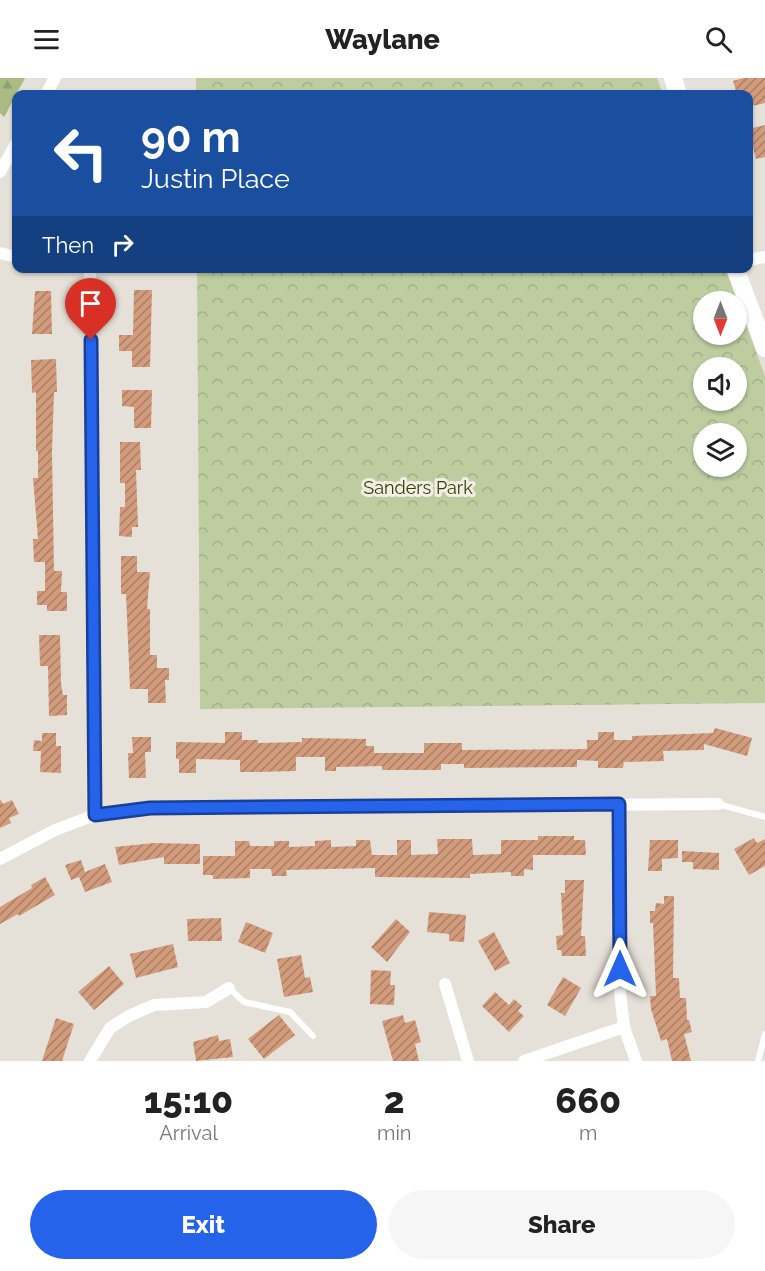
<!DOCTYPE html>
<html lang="en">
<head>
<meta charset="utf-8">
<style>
  body { margin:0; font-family:Raleway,sans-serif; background:#f6f6f6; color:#222; height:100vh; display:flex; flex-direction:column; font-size:22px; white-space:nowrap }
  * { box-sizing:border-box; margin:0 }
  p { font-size:20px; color:#767676 }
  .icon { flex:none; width:33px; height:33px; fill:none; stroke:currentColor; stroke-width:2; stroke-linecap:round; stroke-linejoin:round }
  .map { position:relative; height:983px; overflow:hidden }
  .sheet { display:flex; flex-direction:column; background:#fff; flex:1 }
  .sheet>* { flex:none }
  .banner { position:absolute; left:12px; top:12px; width:741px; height:183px; border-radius:12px; box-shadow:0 2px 4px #0004; background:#1a4fa0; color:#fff; overflow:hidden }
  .needle { width:39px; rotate:180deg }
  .controls { position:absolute; left:693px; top:213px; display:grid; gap:12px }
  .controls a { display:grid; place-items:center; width:54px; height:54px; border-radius:50%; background:#fff; box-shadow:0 2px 4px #0004; font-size:30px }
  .pin { position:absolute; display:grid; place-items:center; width:51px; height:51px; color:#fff; margin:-62px -26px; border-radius:50% 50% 50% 0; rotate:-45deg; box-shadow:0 0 6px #0007 }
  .pin .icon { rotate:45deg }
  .me { position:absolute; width:66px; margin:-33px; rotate:0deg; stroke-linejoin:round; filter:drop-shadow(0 0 4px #0008) }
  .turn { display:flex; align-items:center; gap:21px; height:126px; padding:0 30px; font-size:27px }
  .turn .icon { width:78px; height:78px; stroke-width:2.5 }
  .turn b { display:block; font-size:42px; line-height:51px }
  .then { display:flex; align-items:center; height:57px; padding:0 30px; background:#0003; gap:12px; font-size:22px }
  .eta { display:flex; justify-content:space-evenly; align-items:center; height:102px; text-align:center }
  .eta b { font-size:36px; font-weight:800; line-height:42px }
  .primary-button { display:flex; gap:12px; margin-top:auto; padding:12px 30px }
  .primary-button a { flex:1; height:69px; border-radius:36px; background:#2563eb; color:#fff; font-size:24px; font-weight:800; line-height:69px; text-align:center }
  .primary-button a+a { background:#f6f6f6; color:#222 }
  header { display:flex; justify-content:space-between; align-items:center; height:78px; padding:0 30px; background:#fff; font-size:27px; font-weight:800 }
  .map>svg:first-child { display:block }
  .forest { fill:url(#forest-firs) }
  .park { fill:url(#park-crowns); fill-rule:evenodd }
  .building { fill:url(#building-hatch) }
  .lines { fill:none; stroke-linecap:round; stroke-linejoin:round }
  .lane { stroke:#fff; stroke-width:6 }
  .street { stroke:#fff; stroke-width:12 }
  .secondary { stroke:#fff; stroke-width:18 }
  .route-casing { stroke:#184099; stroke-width:15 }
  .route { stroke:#2563eb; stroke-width:10 }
  .labels { text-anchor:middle; stroke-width:6; stroke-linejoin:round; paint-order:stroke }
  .park-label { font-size:18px; fill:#324100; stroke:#f3eee5 }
</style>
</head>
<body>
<header><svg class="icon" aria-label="menu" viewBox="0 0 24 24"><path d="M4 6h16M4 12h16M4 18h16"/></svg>Waylane<svg class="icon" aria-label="search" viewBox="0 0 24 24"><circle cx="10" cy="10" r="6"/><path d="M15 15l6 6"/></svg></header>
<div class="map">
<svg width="765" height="983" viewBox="0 0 765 983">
  <defs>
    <pattern id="forest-firs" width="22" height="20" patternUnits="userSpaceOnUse" patternTransform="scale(1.5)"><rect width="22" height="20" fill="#a9bc84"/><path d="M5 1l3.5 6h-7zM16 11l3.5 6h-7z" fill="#91a171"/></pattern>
    <pattern id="park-crowns" width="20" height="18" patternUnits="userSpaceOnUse" patternTransform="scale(1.5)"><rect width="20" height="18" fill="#bdcda0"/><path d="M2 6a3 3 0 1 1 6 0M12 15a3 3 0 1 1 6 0" fill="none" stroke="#a2af89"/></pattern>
    <pattern id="building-hatch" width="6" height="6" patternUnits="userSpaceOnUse" patternTransform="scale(1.5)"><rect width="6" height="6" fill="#d29c7c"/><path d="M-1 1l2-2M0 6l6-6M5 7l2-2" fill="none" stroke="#aa7e64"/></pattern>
  </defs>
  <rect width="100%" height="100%" fill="#e6e1d8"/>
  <polygon class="forest" points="0,0 25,0 4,39 0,35"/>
  <g class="park">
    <polygon points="196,0 657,0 663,16 196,16"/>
    <path d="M197 191H726L765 298V625L200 631ZM704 224H736V256H704ZM704 290H736V322H704ZM704 356H736V388H704Z"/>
  </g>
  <g class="building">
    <polygon points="743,0 765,0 765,25 748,29 748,16 737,16 733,3"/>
    <polygon points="765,47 765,79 756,81 748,51"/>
    <polygon points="134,212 152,212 150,289 132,289 132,273 119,273 119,257 133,257"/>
    <polygon points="35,213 51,213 52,256 32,256"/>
    <polygon points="56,281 57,314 54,314 52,373 54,493 62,493 61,514 67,514 67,533 47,533 47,527 37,527 37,513 45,513 45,484 34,484 33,461 38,461 33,400 38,400 38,373 36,373 36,314 32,315 31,282"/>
    <polygon points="122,312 152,312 151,350 134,350 134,329 122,328"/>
    <polygon points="120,364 140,364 141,392 136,392 138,449 132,449 132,459 119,458 120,429 125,429 125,405 120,405"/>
    <polygon points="121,478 137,478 137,494 150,494 147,531 150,531 150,577 157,577 157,590 169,590 169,602 165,602 166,625 148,625 148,611 130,611 126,516 121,516"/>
    <polygon points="39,557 60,557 61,605 63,617 67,617 67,637 49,638 48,588 40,588"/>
    <polygon points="715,650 752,660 747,678 704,666 704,672 663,673 664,683 624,684 623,690 598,690 598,683 577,682 577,689 464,690 464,686 441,686 441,692 382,692 382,688 336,689 336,693 325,693 325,679 296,679 296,693 257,694 240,694 240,682 196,681 196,695 179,695 179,681 176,681 176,664 225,665 225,654 242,654 242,662 258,662 258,665 302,664 302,660 366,661 366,668 374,668 374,675 424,675 424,665 462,665 462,672 587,671 587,662 598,662 598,654 614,654 614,662 632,662 632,658 713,655"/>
    <polygon points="42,655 56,655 56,668 61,668 61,695 40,694 41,673 33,673 34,662 42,663"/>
    <polygon points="132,659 151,659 151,674 145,674 146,700 129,700 128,675 133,675"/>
    <polygon points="0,721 3,726 12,722 19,736 9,740 11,745 0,750"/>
    <polygon points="538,758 574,758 574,762 585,762 586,777 533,777 533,792 524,791 524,798 511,798 511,794 470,796 470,800 375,799 375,790 286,792 287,798 272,798 271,791 250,791 250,800 213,801 213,797 203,797 203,778 235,778 235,763 249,763 250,768 274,768 274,763 289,763 289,769 315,768 315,763 331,762 331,769 356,768 356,762 370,762 372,777 397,777 397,762 411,762 411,777 438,776 437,761 472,761 473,777 501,776 501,762 538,762"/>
    <polygon points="754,760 757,765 765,761 765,788 749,797 734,771"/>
    <polygon points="650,762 678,762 678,780 662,781 662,793 648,793"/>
    <polygon points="154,765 200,766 200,786 164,786 164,779 119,787 115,769"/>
    <polygon points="682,773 719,775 719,792 693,791 693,784 682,784"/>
    <polygon points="81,782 85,794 105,786 112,804 85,814 79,799 71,802 65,787"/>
    <polygon points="45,799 55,817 19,838 18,836 0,846 0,829 32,810 31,807"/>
    <polygon points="565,802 584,802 581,858 585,858 586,878 562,878 561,872 557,872 556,858 563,857 561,815 565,815"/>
    <polygon points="664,818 674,818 673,900 679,900 680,920 686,920 687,942 689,942 692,954 684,956 691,983 672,983 667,961 661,963 651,931 650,918 656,918 653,845 650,845 650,833 655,833 656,825 664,826"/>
    <polygon points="429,834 466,837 464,864 449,863 449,856 427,854"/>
    <polygon points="221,840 222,863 188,863 187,841"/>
    <polygon points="396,841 410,854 387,884 371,869"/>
    <polygon points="246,844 273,855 265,875 238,864"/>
    <polygon points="494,854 510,885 495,893 478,863"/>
    <polygon points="173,866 178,889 136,900 130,876"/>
    <polygon points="301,877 305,900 310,899 313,914 284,919 277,881"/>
    <polygon points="109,888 124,906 94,932 78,914"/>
    <polygon points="371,892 391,893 390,907 395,907 394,927 370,926"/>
    <polygon points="563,899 581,910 565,938 547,927"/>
    <polygon points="495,914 509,927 514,921 522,928 518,933 524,938 509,954 482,928"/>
    <polygon points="279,937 295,957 264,981 248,961"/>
    <polygon points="403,937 405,945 415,942 421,964 415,966 419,983 393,983 382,943"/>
    <polygon points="56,940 74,946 62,983 42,983"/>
    <polygon points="218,957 219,963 230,961 233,979 196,983 193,964"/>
  </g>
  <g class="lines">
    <g class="lane">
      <polyline points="718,726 765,739"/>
      <polyline points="229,910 244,924 290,934 313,958"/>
      <polyline points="758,983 765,956"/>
    </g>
    <g class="street">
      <polyline points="46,16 55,0"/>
      <polyline points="0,94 16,66"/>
      <polyline points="0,175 16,179"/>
      <polyline points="748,182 765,179"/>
      <polyline points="90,190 95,737"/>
      <polyline points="619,726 620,914 624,949 636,983"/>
      <polyline points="0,781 55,752 95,737 150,730 718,726"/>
      <polyline points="445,906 468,983"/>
      <polyline points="90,983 110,950 129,938 154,927 206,924 229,910"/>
      <polyline points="524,983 624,949"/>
    </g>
    <g class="secondary">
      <polyline points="673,0 678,16"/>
      <polyline points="735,190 765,270"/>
    </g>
  </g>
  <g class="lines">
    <g class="route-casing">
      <polyline id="route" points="91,262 95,737 150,730 619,726 620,891"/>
    </g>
    <use href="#route" class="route"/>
  </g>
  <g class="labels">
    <g class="park-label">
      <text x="418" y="416">Sanders Park</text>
    </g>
  </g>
</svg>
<div class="controls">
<a><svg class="needle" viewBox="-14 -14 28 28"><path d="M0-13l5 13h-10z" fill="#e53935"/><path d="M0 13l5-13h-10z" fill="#767676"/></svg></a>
<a><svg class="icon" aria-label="sound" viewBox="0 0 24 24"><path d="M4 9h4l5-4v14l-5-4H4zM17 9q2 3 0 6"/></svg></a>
<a><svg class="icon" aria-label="layers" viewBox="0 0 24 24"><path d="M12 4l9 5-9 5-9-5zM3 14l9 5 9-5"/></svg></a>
</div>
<div class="pin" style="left:91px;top:262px;background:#d93025"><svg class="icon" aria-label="arrive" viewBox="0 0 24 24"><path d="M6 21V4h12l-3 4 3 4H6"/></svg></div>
<svg class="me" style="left:620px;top:891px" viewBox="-20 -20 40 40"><path d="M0-17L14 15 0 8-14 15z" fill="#2563eb" stroke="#fff" stroke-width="4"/></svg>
<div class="banner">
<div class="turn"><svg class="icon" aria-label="left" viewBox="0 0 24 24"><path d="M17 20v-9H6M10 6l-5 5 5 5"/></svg><div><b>90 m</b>Justin Place</div></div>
<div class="then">Then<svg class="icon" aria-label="right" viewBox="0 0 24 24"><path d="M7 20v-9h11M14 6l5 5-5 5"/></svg></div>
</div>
</div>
<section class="sheet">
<div class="eta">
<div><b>15:10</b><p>Arrival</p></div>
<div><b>2</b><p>min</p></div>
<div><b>660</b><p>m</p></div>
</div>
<div class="primary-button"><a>Exit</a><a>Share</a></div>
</section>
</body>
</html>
